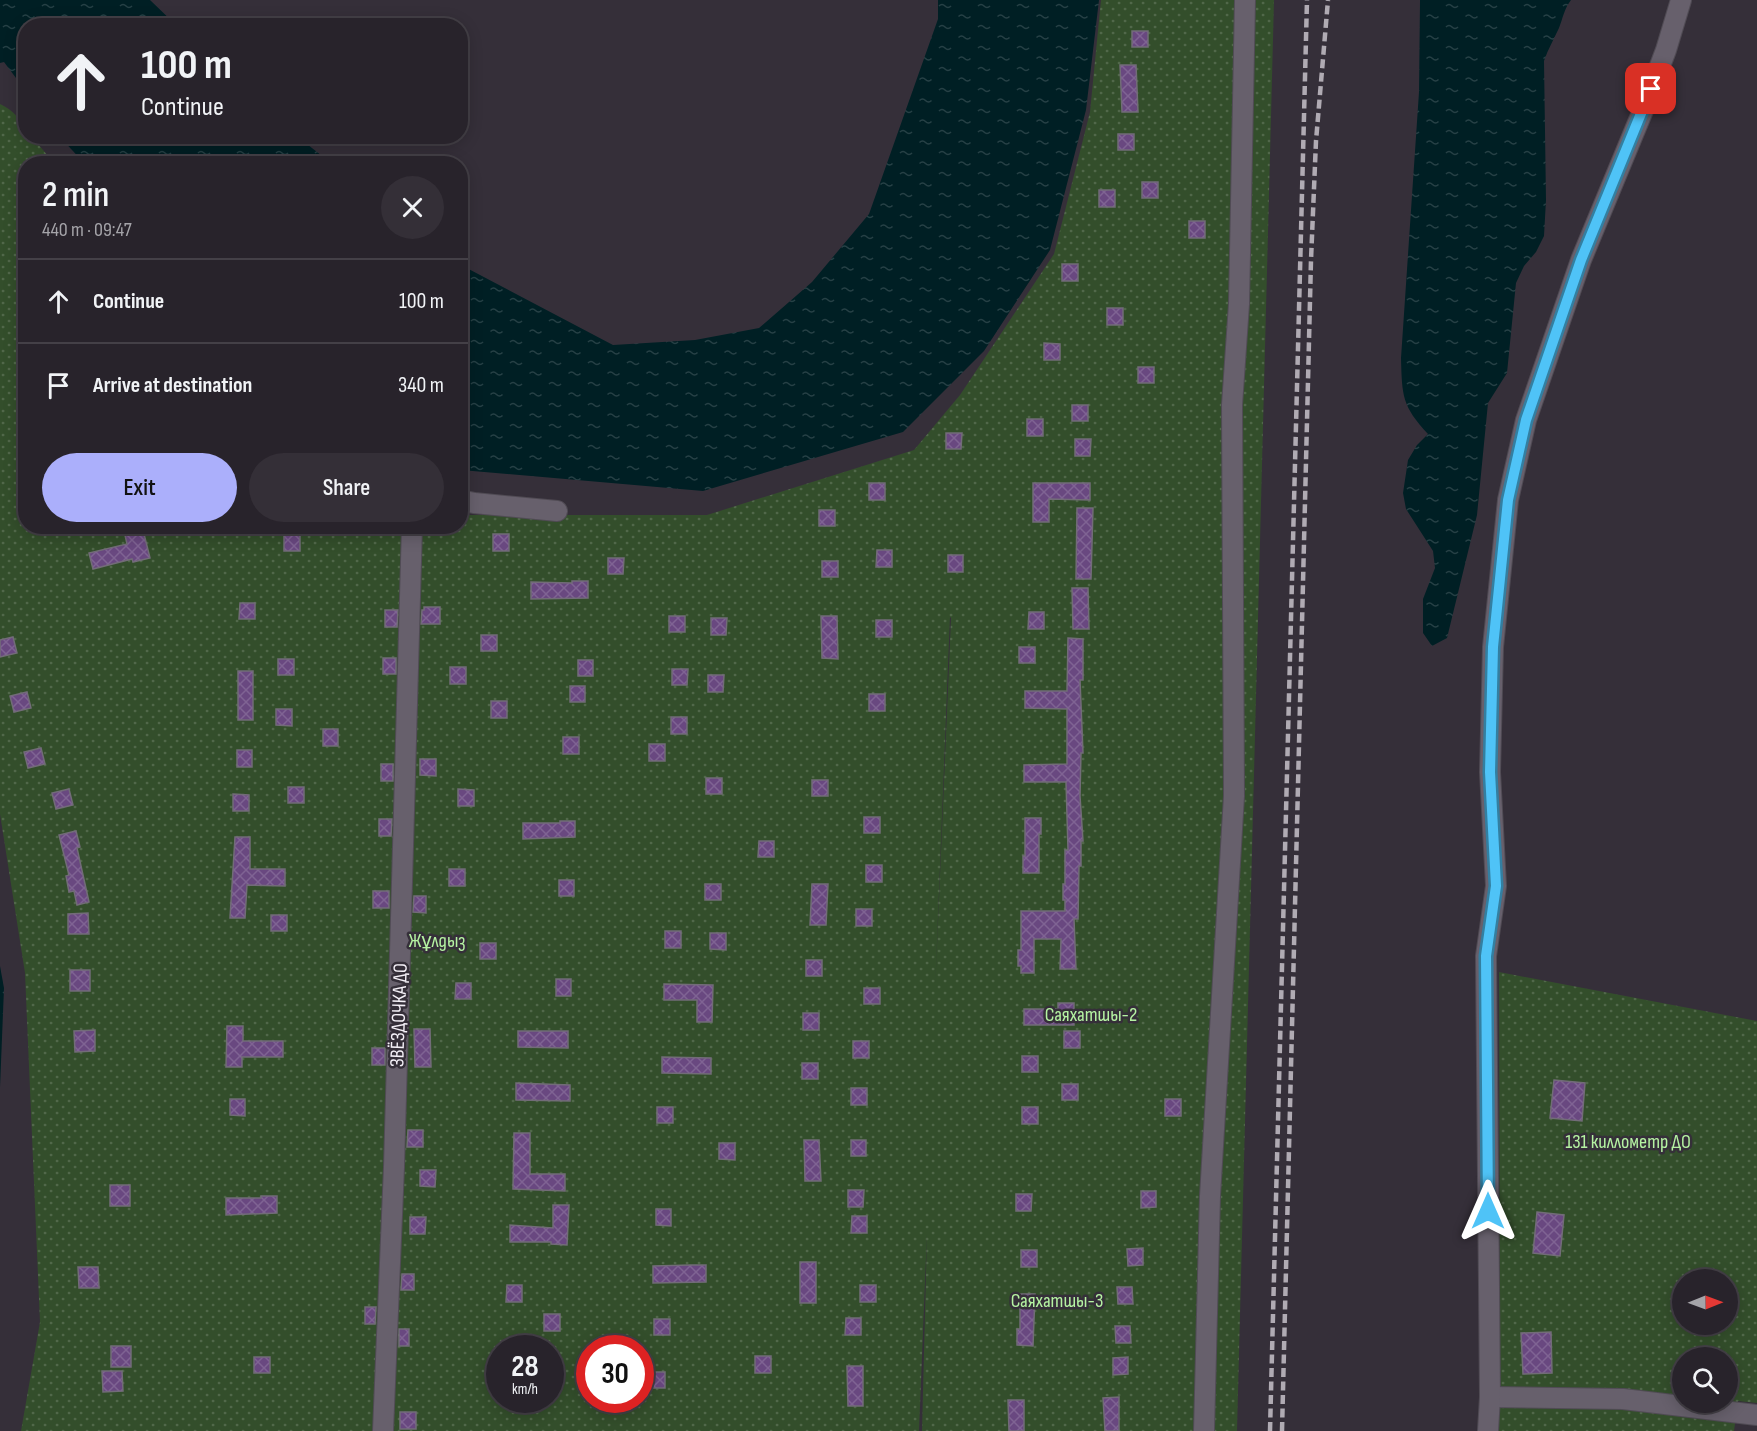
<!DOCTYPE html>
<html lang="en">
<head>
<meta charset="utf-8">
<style>
  body { margin:0; font-family:"Sofia Sans Condensed",sans-serif; background:#342f37; color:#f1f3f6; height:100vh; display:flex; flex-direction:column; font-size:22px; white-space:nowrap }
  * { box-sizing:border-box; margin:0 }
  p { font-size:20px; color:#a5a4a9 }
  .icon { flex:none; width:33px; height:33px; fill:none; stroke:currentColor; stroke-width:2; stroke-linecap:round; stroke-linejoin:round }
  .map { position:relative; flex:1; overflow:hidden }
  .drawer { position:absolute; left:18px; top:156px; width:450px; height:378px; display:flex; flex-direction:column; background:#28232b; border-radius:24px; box-shadow:0 3px 15px #0003,0 0 0 2px #444047 }
  .drawer>* { flex:none }
  .top-card { position:absolute; left:18px; top:18px; width:450px; height:126px; border-radius:24px; box-shadow:0 3px 15px #0003,0 0 0 2px #444047; background:#28232b; color:#f1f3f6; overflow:hidden }
  .needle { width:39px; rotate:89deg }
  .controls { position:absolute; left:1672px; top:1269px; display:grid; gap:12px }
  .controls a { display:grid; place-items:center; width:66px; height:66px; border-radius:50%; background:#28232b; box-shadow:0 3px 15px #0003,0 0 0 2px #444047; font-size:30px }
  .speed { position:absolute; left:486px; top:1335px; display:flex; gap:12px; font-size:30px; font-weight:700; text-align:center }
  .speed>* { display:grid; place-content:center; width:78px; height:78px; border-radius:50%; background:#28232b; box-shadow:0 3px 15px #0003,0 0 0 2px #444047; line-height:1 }
  .speed small { font-size:15px; font-weight:400 }
  .speed .limit { border:9px solid #d22; background:#fff; color:#111 }
  .pin { position:absolute; display:grid; place-items:center; width:51px; height:51px; color:#fff; margin:-26px; border-radius:12px; box-shadow:0 3px 9px #0006 }
  .me { position:absolute; width:66px; margin:-33px; rotate:0deg; stroke-linejoin:round; filter:drop-shadow(0 0 4px #0008) }
  .turn { display:flex; align-items:center; gap:21px; height:126px; padding:0 24px; font-size:27px }
  .turn .icon { width:78px; height:78px; stroke-width:2.5 }
  .turn b { display:block; font-size:42px; line-height:51px }
  .round { display:grid; place-items:center; flex:none; width:63px; height:63px; border-radius:32px; background:#342f37 }
  .head { display:flex; align-items:center; justify-content:space-between; height:102px; padding:0 24px }
  h1 { font-size:36px; font-weight:600; line-height:45px }
  .button { display:flex; gap:12px; margin-top:auto; padding:12px 24px }
  .button a { flex:1; height:69px; border-radius:36px; background:#abaffb; color:#111; font-size:24px; font-weight:600; line-height:69px; text-align:center }
  .button a+a { background:#342f37; color:#f1f3f6 }
  ul { padding:0; list-style:none }
  li { display:flex; align-items:center; gap:18px; height:84px; padding:0 24px; border-top:2px solid #444047 }
  li div { flex:1 }
  li b { display:block; font-size:22px }
  li em { font-style:normal }
  .map>svg:first-child { display:block }
  .grass { fill:url(#grass-dots); fill-rule:evenodd }
  .water { fill:url(#water-ripples) }
  .building { fill:url(#building-cross-hatch); stroke:#726c78; stroke-width:1.5 }
  .lines { fill:none; stroke-linecap:round; stroke-linejoin:round }
  .minor-casing { stroke:#504b54; stroke-width:22 }
  .minor { stroke:#67606c; stroke-width:20 }
  .rail { stroke:#b0abb3; stroke-width:4.5; stroke-dasharray:9 4.5; stroke-linecap:butt }
  .route-casing { stroke:#337fa1; stroke-width:15 }
  .route { stroke:#4fc3f7; stroke-width:10 }
  .labels { text-anchor:middle; stroke-width:5; stroke-linejoin:round; paint-order:stroke }
  .park-label { font-size:20px; fill:#b5f3a2; stroke:#352f39 }
  .street-label { font-size:20px; fill:#f5f1f8; stroke:#352f39 }
</style>
</head>
<body>
<div class="map">
<svg width="1757" height="1431" viewBox="0 0 1757 1431">
  <defs>
    <pattern id="grass-dots" width="8" height="8" patternUnits="userSpaceOnUse" patternTransform="scale(1.5)"><rect width="8" height="8" fill="#334e2b"/><path d="M2 2h.1M6 6h.1" fill="none" stroke="#51684a" stroke-width="1.8" stroke-linecap="round"/></pattern>
    <pattern id="water-ripples" width="26" height="14" patternUnits="userSpaceOnUse" patternTransform="scale(1.5)"><rect width="26" height="14" fill="#001f24"/><path d="M2 4q2-2 4 0t4 0M15 11q2-2 4 0t4 0" fill="none" stroke="#264045"/></pattern>
    <pattern id="building-cross-hatch" width="8" height="8" patternUnits="userSpaceOnUse" patternTransform="scale(1.5)"><rect width="8" height="8" fill="#694880"/><path d="M0 0l8 8M0 8l8-8" fill="none" stroke="#7f6393"/></pattern>
  </defs>
  <rect width="100%" height="100%" fill="#352f39"/>
  <g class="grass">
    <path d="M1101 0H1274L1237 1431H922L927 1233 919 1431H21L40 1322 25 973 0 814V104C13 110 25 122 26 136L32 137 54 163 26 164V526H460L461 513 465 515H707L914 450 960 395 1054 254 1090 112ZM950 617 951 618 935 992ZM500 1348H550V1400H500ZM590 1348H640V1400H590Z"/>
    <path d="M1499 972 1757 1021V1403L1738 1401 1734 1431H1497L1500 1382ZM1683 1280H1728V1324H1683ZM1683 1358H1728V1402H1683Z"/>
  </g>
  <g class="water">
    <polygon points="0,0 150,0 176,25 26,26 25,90 4,62 0,63"/>
    <polygon points="938,0 1099,0 1086,110 1050,250 984,351 903,432 703,491 461,470 461,265 613,345 695,340 759,328 812,282 869,214 938,19"/>
    <path d="M1420 0H1571C1564 9 1563 18 1559 28 1554 39 1548 49 1544 61L1546 200 1544 236 1536 252 1524 266 1516 283 1507 373 1488 403 1477 515 1447 638 1432 646 1423 633V599L1435 568 1433 551 1406 509 1403 493 1408 460 1417 445 1428 434C1402 406 1402 396 1401 358L1419 92Z"/>
    <polygon points="60,137 298,137 331,163 84,163"/>
    <polygon points="0,966 4,988 0,1088"/>
  </g>
  <g class="building">
    <rect x="1132" y="31" width="16" height="16"/>
    <polygon points="1120,65 1136,65 1138,112 1122,112"/>
    <rect x="1118" y="134" width="16" height="16"/>
    <rect x="1142" y="182" width="16" height="16"/>
    <rect x="1099" y="190" width="16" height="17"/>
    <rect x="1189" y="221" width="16" height="17"/>
    <rect x="1062" y="264" width="16" height="17"/>
    <rect x="1107" y="308" width="16" height="17"/>
    <polygon points="1044,343 1060,344 1060,360 1044,360"/>
    <rect x="1138" y="367" width="16" height="16"/>
    <rect x="1072" y="405" width="16" height="16"/>
    <rect x="1027" y="419" width="16" height="17"/>
    <polygon points="946,433 962,433 961,449 946,449"/>
    <polygon points="1075,439 1091,439 1090,456 1075,456"/>
    <rect x="869" y="483" width="16" height="17"/>
    <polygon points="1033,483 1090,483 1090,500 1049,499 1049,522 1033,522"/>
    <polygon points="1077,508 1093,508 1091,579 1076,579"/>
    <rect x="819" y="510" width="16" height="16"/>
    <polygon points="123,526 142,526 150,558 133,562 132,559 93,569 89,553 127,544"/>
    <rect x="493" y="534" width="16" height="17"/>
    <rect x="284" y="535" width="16" height="16"/>
    <polygon points="877,550 892,550 892,567 876,567"/>
    <rect x="948" y="555" width="15" height="17"/>
    <polygon points="608,558 624,558 623,574 608,574"/>
    <rect x="822" y="561" width="16" height="16"/>
    <polygon points="572,581 588,581 588,598 531,599 531,582 572,583"/>
    <polygon points="1072,588 1088,588 1089,629 1073,629"/>
    <polygon points="240,603 255,603 255,619 239,619"/>
    <polygon points="424,607 440,607 440,624 421,624 422,610 424,610"/>
    <polygon points="385,610 398,610 397,627 385,627"/>
    <polygon points="1029,612 1044,612 1044,629 1028,629"/>
    <rect x="669" y="616" width="16" height="16"/>
    <polygon points="821,616 837,616 838,659 822,658"/>
    <polygon points="711,618 727,618 726,635 711,635"/>
    <rect x="876" y="620" width="16" height="17"/>
    <rect x="481" y="635" width="16" height="16"/>
    <polygon points="13,637 17,653 0,657 0,640"/>
    <polygon points="1068,638 1083,639 1083,680 1080,680 1083,753 1081,753 1080,796 1083,841 1081,841 1081,866 1079,866 1078,919 1074,919 1076,969 1060,969 1061,939 1034,939 1034,973 1021,973 1021,966 1018,966 1018,950 1021,950 1021,911 1065,911 1065,900 1063,900 1063,884 1065,884 1065,850 1068,850 1066,782 1024,782 1024,765 1067,764 1067,709 1025,708 1025,691 1067,691"/>
    <rect x="1019" y="647" width="16" height="16"/>
    <rect x="383" y="658" width="13" height="16"/>
    <rect x="278" y="659" width="16" height="16"/>
    <rect x="578" y="660" width="15" height="16"/>
    <rect x="450" y="667" width="16" height="17"/>
    <polygon points="672,669 688,669 687,685 672,685"/>
    <rect x="238" y="671" width="15" height="49"/>
    <polygon points="708,675 724,675 723,692 708,692"/>
    <rect x="570" y="686" width="15" height="16"/>
    <polygon points="27,692 31,708 14,712 10,696"/>
    <rect x="869" y="694" width="16" height="17"/>
    <rect x="491" y="701" width="16" height="17"/>
    <polygon points="276,709 292,709 292,726 276,725"/>
    <rect x="671" y="717" width="16" height="17"/>
    <rect x="323" y="729" width="15" height="17"/>
    <rect x="563" y="737" width="16" height="17"/>
    <rect x="649" y="744" width="16" height="17"/>
    <polygon points="41,748 45,764 28,768 24,752"/>
    <rect x="237" y="750" width="15" height="17"/>
    <polygon points="420,759 436,759 436,776 420,775"/>
    <rect x="381" y="764" width="12" height="17"/>
    <rect x="706" y="778" width="16" height="16"/>
    <rect x="812" y="780" width="16" height="16"/>
    <rect x="288" y="787" width="16" height="16"/>
    <polygon points="69,789 73,805 56,809 52,793"/>
    <polygon points="458,789 474,790 474,806 458,806"/>
    <polygon points="233,794 249,795 249,811 233,811"/>
    <rect x="864" y="817" width="16" height="16"/>
    <polygon points="1025,818 1041,818 1041,834 1039,834 1039,873 1023,873 1023,856 1025,856"/>
    <polygon points="379,819 392,819 391,836 379,836"/>
    <polygon points="560,821 575,821 575,837 523,839 523,823 560,823"/>
    <polygon points="76,831 80,847 77,848 89,902 77,905 74,891 69,892 66,876 69,875 59,835"/>
    <polygon points="235,837 250,837 250,869 285,869 285,886 247,885 245,918 230,918"/>
    <polygon points="759,841 774,841 774,857 758,857"/>
    <rect x="866" y="865" width="16" height="17"/>
    <rect x="449" y="869" width="16" height="17"/>
    <rect x="559" y="880" width="15" height="16"/>
    <rect x="705" y="884" width="16" height="16"/>
    <polygon points="812,884 828,884 826,925 810,925"/>
    <rect x="373" y="891" width="16" height="17"/>
    <polygon points="414,896 426,896 426,913 413,912"/>
    <rect x="856" y="909" width="16" height="17"/>
    <polygon points="88,913 89,934 68,934 68,914"/>
    <rect x="271" y="915" width="16" height="16"/>
    <rect x="665" y="931" width="16" height="17"/>
    <polygon points="710,933 726,933 726,950 710,949"/>
    <rect x="480" y="943" width="16" height="16"/>
    <rect x="806" y="960" width="16" height="16"/>
    <rect x="70" y="970" width="20" height="21"/>
    <rect x="556" y="979" width="15" height="17"/>
    <polygon points="456,983 471,983 471,999 455,999"/>
    <polygon points="664,984 713,985 712,1022 697,1022 697,1000 664,1000"/>
    <rect x="864" y="988" width="16" height="16"/>
    <polygon points="1058,1003 1074,1003 1074,1025 1024,1025 1024,1009 1058,1009"/>
    <rect x="803" y="1013" width="16" height="17"/>
    <polygon points="227,1026 243,1026 243,1041 283,1041 283,1057 242,1057 242,1067 226,1067"/>
    <polygon points="414,1029 430,1029 431,1067 415,1067"/>
    <polygon points="95,1030 95,1051 75,1052 74,1031"/>
    <polygon points="518,1031 568,1031 568,1048 518,1047"/>
    <rect x="1064" y="1031" width="16" height="17"/>
    <rect x="853" y="1041" width="16" height="17"/>
    <rect x="372" y="1048" width="13" height="17"/>
    <rect x="1022" y="1056" width="16" height="16"/>
    <polygon points="662,1057 711,1058 711,1074 662,1073"/>
    <rect x="802" y="1063" width="16" height="16"/>
    <polygon points="1554,1080 1585,1083 1582,1121 1550,1118"/>
    <polygon points="516,1083 570,1085 570,1101 516,1100"/>
    <rect x="1062" y="1084" width="16" height="16"/>
    <rect x="851" y="1088" width="16" height="17"/>
    <polygon points="230,1099 245,1099 245,1116 230,1115"/>
    <rect x="1165" y="1099" width="16" height="17"/>
    <rect x="657" y="1107" width="16" height="16"/>
    <rect x="1022" y="1107" width="16" height="17"/>
    <polygon points="408,1130 423,1130 423,1147 407,1147"/>
    <polygon points="514,1133 530,1133 530,1174 565,1174 565,1191 513,1189"/>
    <polygon points="804,1140 819,1140 821,1181 805,1181"/>
    <rect x="851" y="1140" width="15" height="16"/>
    <polygon points="719,1143 735,1143 735,1160 719,1159"/>
    <polygon points="420,1170 436,1170 435,1187 420,1186"/>
    <rect x="110" y="1185" width="20" height="21"/>
    <polygon points="848,1190 864,1190 863,1207 848,1207"/>
    <polygon points="1141,1191 1156,1191 1156,1207 1141,1208"/>
    <polygon points="1016,1194 1032,1194 1031,1211 1016,1211"/>
    <polygon points="261,1196 277,1196 277,1213 226,1215 226,1198 261,1198"/>
    <polygon points="553,1205 569,1205 567,1245 551,1244 551,1242 510,1242 510,1225 553,1228"/>
    <polygon points="656,1209 671,1209 671,1226 656,1225"/>
    <polygon points="1537,1212 1564,1215 1560,1256 1533,1253"/>
    <polygon points="852,1216 867,1216 867,1233 851,1233"/>
    <polygon points="410,1217 426,1217 425,1234 410,1234"/>
    <polygon points="1143,1248 1143,1265 1128,1266 1127,1249"/>
    <rect x="1021" y="1250" width="16" height="17"/>
    <rect x="800" y="1262" width="16" height="41"/>
    <polygon points="691,1265 706,1265 706,1282 653,1283 653,1266"/>
    <polygon points="78,1267 98,1267 99,1288 79,1288"/>
    <polygon points="402,1274 414,1274 414,1290 401,1290"/>
    <polygon points="507,1285 522,1285 522,1302 506,1302"/>
    <rect x="860" y="1285" width="16" height="17"/>
    <polygon points="1117,1287 1132,1287 1133,1304 1118,1304"/>
    <polygon points="1020,1294 1035,1294 1033,1346 1017,1345 1017,1329 1020,1329"/>
    <polygon points="365,1307 376,1307 375,1324 365,1324"/>
    <rect x="544" y="1314" width="16" height="17"/>
    <polygon points="846,1318 861,1318 861,1335 845,1335"/>
    <rect x="654" y="1319" width="16" height="16"/>
    <polygon points="1115,1326 1130,1326 1131,1343 1116,1343"/>
    <rect x="399" y="1329" width="10" height="17"/>
    <polygon points="1551,1332 1552,1373 1523,1374 1521,1333"/>
    <rect x="111" y="1346" width="20" height="21"/>
    <rect x="755" y="1356" width="16" height="17"/>
    <rect x="254" y="1357" width="16" height="16"/>
    <polygon points="1128,1357 1128,1374 1113,1375 1113,1358"/>
    <polygon points="847,1366 863,1366 863,1406 848,1406"/>
    <polygon points="102,1371 122,1371 123,1391 103,1392"/>
    <rect x="649" y="1372" width="16" height="16"/>
    <polygon points="1119,1397 1119,1431 1105,1431 1103,1398"/>
    <polygon points="1008,1400 1024,1400 1024,1431 1009,1431"/>
    <rect x="400" y="1412" width="16" height="17"/>
  </g>
  <g class="lines">
    <g class="minor-casing">
      <g id="minor">
        <polyline points="460,500 474,503 557,511"/>
        <polyline points="1490,1397 1623,1399 1757,1415"/>
        <polyline points="383,1431 394,1167 412,526"/>
        <polyline points="1204,1431 1210,1196 1234,796 1232,405 1239,304 1245,0"/>
        <polyline points="1488,1431 1490,1397 1486,956 1496,886 1490,772 1493,647 1508,500 1526,420 1581,260 1644,108 1666,50 1681,0"/>
      </g>
    </g>
    <use href="#minor" class="minor"/>
    <g class="rail">
      <polyline points="1270,1431 1307,0"/>
      <polyline points="1282,1431 1311,260 1316,141 1328,0"/>
    </g>
  </g>
  <g class="lines">
    <g class="route-casing">
      <polyline id="route" points="1488,1211 1486,956 1496,886 1490,772 1493,647 1508,500 1526,420 1581,260 1651,89"/>
    </g>
    <use href="#route" class="route"/>
  </g>
  <g class="labels">
    <g class="park-label">
      <text x="437" y="947">Жұлдыз</text>
      <text x="1091" y="1021">Саяхатшы-2</text>
      <text x="1628" y="1148">131 киллометр ДО</text>
      <text x="1057" y="1307">Саяхатшы-3</text>
    </g>
    <g class="street-label">
      <text transform="translate(398 1015) rotate(-88)" y="7">ЗВЁЗДОЧКА ДО</text>
    </g>
  </g>
</svg>
<div class="controls">
<a><svg class="needle" viewBox="-14 -14 28 28"><path d="M0-13l5 13h-10z" fill="#e53935"/><path d="M0 13l5-13h-10z" fill="#a5a4a9"/></svg></a>
<a><svg class="icon" aria-label="search" viewBox="0 0 24 24"><circle cx="10" cy="10" r="6"/><path d="M15 15l6 6"/></svg></a>
</div>
<div class="speed"><div>28<small>km/h</small></div><div class="limit">30</div></div>
<div class="pin" style="left:1651px;top:89px;background:#d93025"><svg class="icon" aria-label="arrive" viewBox="0 0 24 24"><path d="M6 21V4h12l-3 4 3 4H6"/></svg></div>
<svg class="me" style="left:1488px;top:1211px" viewBox="-20 -20 40 40"><path d="M0-17L14 15 0 8-14 15z" fill="#4fc3f7" stroke="#fff" stroke-width="4"/></svg>
<div class="top-card">
<div class="turn"><svg class="icon" aria-label="ahead" viewBox="0 0 24 24"><path d="M12 20V5M6 11l6-6 6 6"/></svg><div><b>100 m</b>Continue</div></div>
</div>
<section class="drawer">
<div class="head"><div><h1>2 min</h1><p>440 m · 09:47</p></div><a class="round"><svg class="icon" aria-label="close" viewBox="0 0 24 24"><path d="M6 6l12 12M18 6L6 18"/></svg></a></div>
<ul>
<li><svg class="icon" aria-label="ahead" viewBox="0 0 24 24"><path d="M12 20V5M6 11l6-6 6 6"/></svg><div><b>Continue</b></div><em>100 m</em></li>
<li><svg class="icon" aria-label="arrive" viewBox="0 0 24 24"><path d="M6 21V4h12l-3 4 3 4H6"/></svg><div><b>Arrive at destination</b></div><em>340 m</em></li>
</ul>
<div class="button"><a>Exit</a><a>Share</a></div>
</section>
</div>
</body>
</html>
